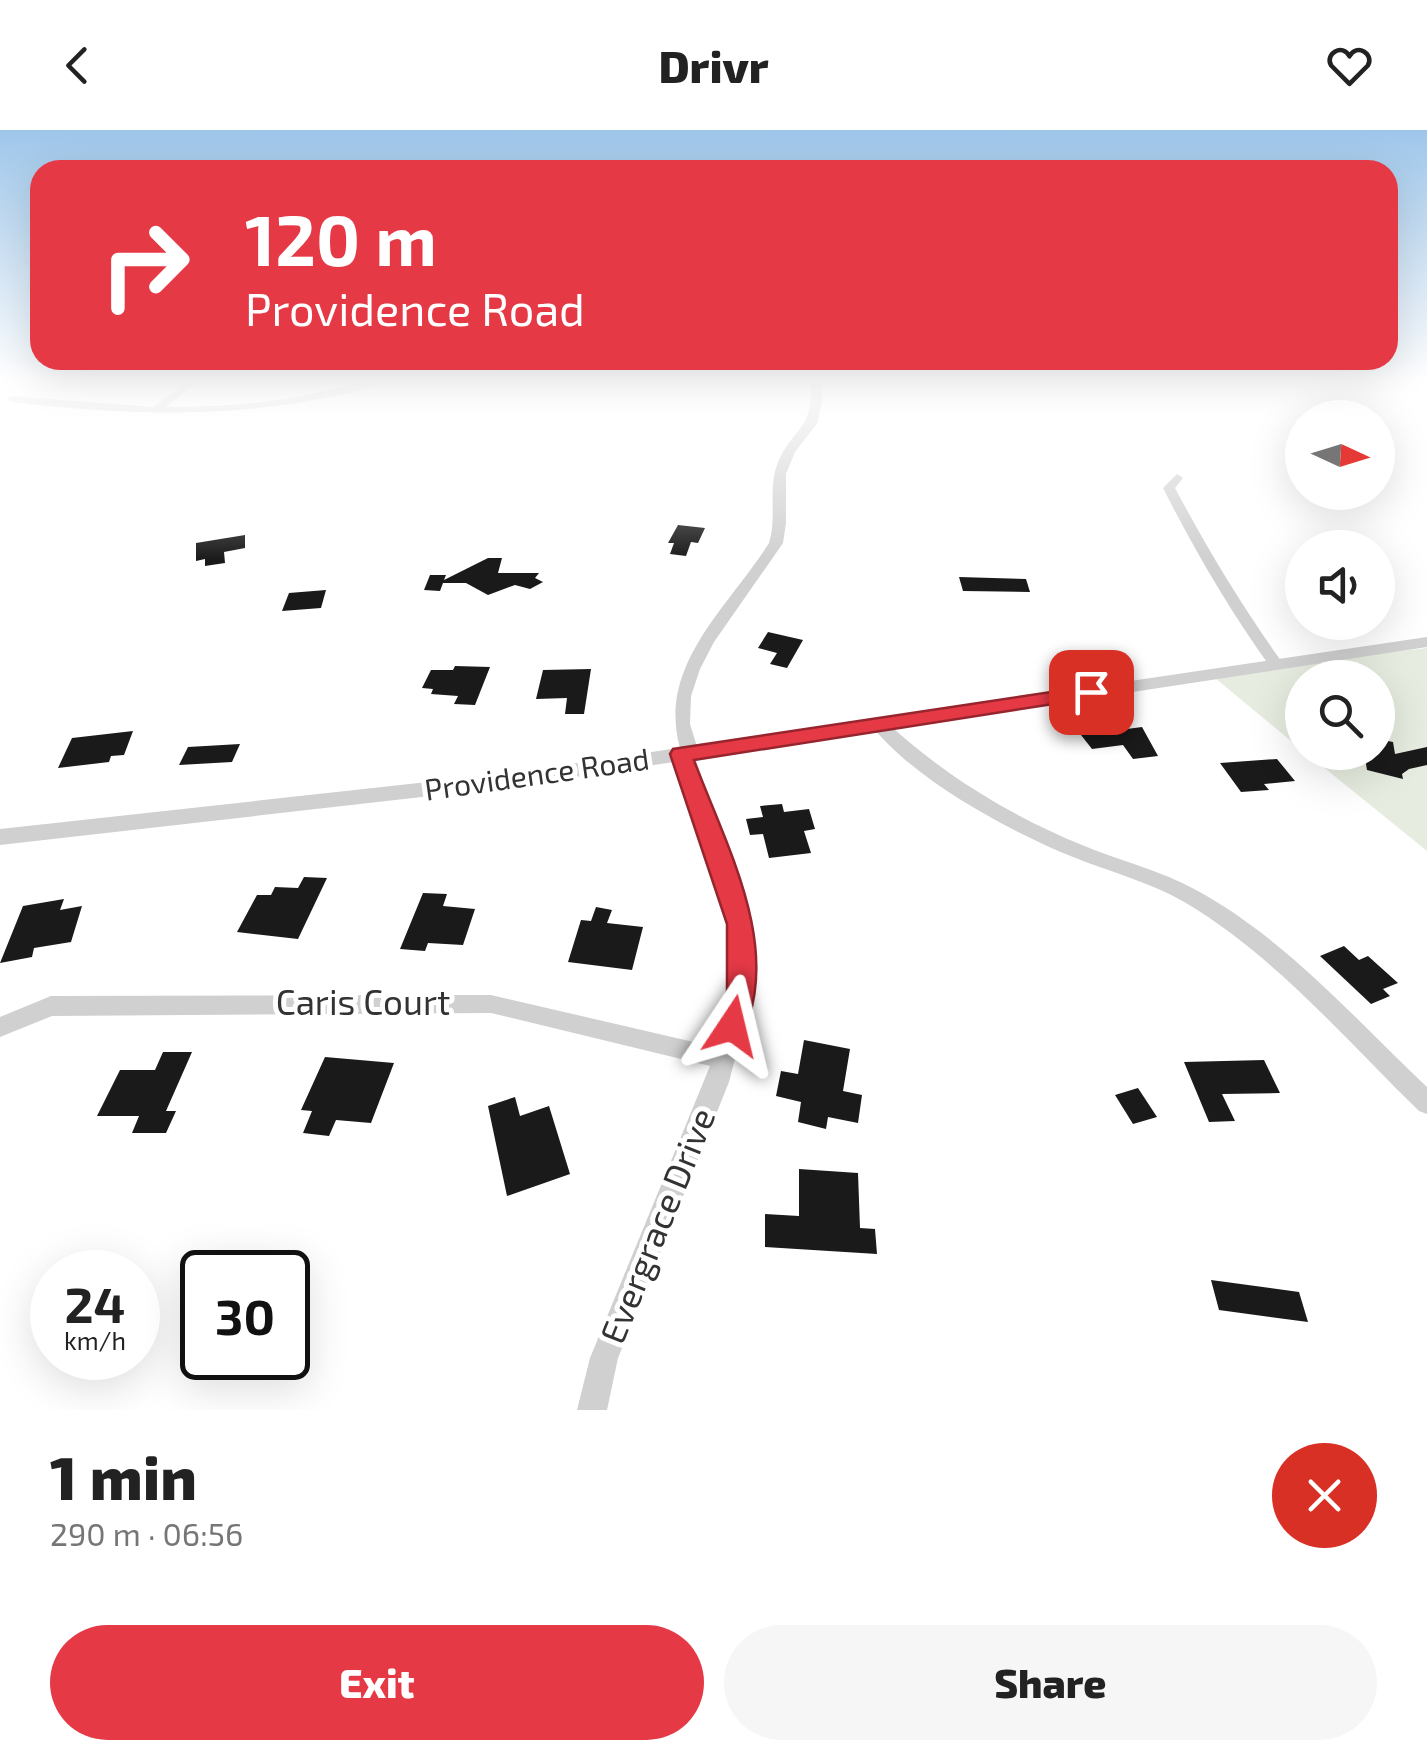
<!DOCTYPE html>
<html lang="en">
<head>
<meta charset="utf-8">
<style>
  body { margin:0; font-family:"Exo 2",sans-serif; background:#f6f6f6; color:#222; height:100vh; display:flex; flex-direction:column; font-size:38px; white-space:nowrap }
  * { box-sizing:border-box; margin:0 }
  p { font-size:32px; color:#767676 }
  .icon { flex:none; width:55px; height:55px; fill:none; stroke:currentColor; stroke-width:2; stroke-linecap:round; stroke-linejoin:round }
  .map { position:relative; height:1280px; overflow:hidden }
  .drawer { display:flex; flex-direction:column; background:#fff; flex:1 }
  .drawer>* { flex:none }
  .hud { position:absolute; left:30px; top:30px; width:1368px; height:210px; border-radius:30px; box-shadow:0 10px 40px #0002; background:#e63946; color:#fff; overflow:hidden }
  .needle { width:65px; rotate:94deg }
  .controls { position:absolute; left:1285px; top:270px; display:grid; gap:20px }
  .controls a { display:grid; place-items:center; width:110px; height:110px; border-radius:50%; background:#fff; box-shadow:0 10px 40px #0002; font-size:50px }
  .speed { position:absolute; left:30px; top:1120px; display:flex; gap:20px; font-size:50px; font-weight:700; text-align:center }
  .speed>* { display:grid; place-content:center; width:130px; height:130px; border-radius:50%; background:#fff; box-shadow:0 10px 40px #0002; line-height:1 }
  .speed small { font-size:25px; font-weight:400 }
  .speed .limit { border:5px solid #111; border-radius:15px; background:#fff; color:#111 }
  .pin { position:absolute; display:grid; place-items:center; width:85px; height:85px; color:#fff; margin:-42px; border-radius:20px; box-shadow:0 5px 15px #0006 }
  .me { position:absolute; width:110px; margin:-55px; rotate:10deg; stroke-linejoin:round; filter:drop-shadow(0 0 8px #0008) }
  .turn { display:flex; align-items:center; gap:35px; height:210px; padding:0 50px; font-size:45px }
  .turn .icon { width:130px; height:130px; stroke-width:2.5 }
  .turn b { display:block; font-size:70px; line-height:85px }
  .round { display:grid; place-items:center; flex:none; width:105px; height:105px; border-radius:52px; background:#f6f6f6 }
  .head { display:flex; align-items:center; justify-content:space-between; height:170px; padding:0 50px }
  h1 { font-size:60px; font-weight:800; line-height:75px }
  .action { display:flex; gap:20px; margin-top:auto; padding:20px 50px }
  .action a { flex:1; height:115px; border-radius:60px; background:#e63946; color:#fff; font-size:40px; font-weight:800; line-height:115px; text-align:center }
  .action a+a { background:#f6f6f6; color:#222 }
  header { display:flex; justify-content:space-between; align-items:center; height:130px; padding:0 50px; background:#fff; font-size:45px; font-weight:800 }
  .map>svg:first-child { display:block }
  .green { fill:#e6ecdf }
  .building { fill:#1a1a1a }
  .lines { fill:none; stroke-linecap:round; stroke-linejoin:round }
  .minor { fill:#d0d0d0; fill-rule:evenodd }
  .tertiary { fill:#d0d0d0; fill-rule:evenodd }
  .route { fill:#e63946; stroke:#96252e; stroke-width:2.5 }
  .labels { text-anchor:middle; stroke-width:10; stroke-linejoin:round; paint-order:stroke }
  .street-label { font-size:30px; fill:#333; stroke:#fff }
  .near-street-label { font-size:35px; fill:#333; stroke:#fff }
</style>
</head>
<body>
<header><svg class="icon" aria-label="back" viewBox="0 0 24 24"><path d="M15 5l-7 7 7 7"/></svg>Drivr<svg class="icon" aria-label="heart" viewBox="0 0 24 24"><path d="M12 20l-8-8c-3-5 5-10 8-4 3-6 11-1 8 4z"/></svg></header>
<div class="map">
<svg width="1427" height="1280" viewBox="0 0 1427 1280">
  <rect width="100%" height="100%" fill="#fff"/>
  <polygon class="green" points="1427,518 1427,721 1306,623 1378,622 1378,548 1302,548 1302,620 1209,543"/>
  <g class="building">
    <polygon points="678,395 705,398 698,413 691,412 686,426 670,424 674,413 668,413"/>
    <polygon points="245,405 245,418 224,422 225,433 205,436 205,429 196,431 196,413"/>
    <polygon points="488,428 502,428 498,443 539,443 535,448 543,452 530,459 515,455 488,465 466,453 443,453 440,461 424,460 430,445 446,445 444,450"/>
    <polygon points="959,447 1026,449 1030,462 963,461"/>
    <polygon points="326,460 321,478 282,481 289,463"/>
    <polygon points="768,502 803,510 787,538 770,534 777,523 758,518"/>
    <polygon points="455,536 490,537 475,575 454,574 458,566 431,564 433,559 422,558 431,540 453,540"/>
    <polygon points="591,539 584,584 565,584 567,568 536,569 543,540"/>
    <polygon points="1142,597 1158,626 1133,629 1123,615 1092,619 1081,605"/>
    <polygon points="133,601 124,625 111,626 109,632 58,638 72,608"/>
    <polygon points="1378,609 1393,612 1395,624 1427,617 1427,635 1409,639 1402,644 1403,649 1367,640 1364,622 1378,622"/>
    <polygon points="240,614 232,632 179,635 188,617"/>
    <polygon points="1277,629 1295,651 1264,654 1269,660 1241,662 1220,633"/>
    <polygon points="782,674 784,682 809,679 815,699 804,701 811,723 769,728 763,704 750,705 746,689 763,687 760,676"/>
    <polygon points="304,747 327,748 298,809 237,802 257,765 271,765 275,757 298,758"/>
    <polygon points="423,763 447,764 443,776 475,779 463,815 428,813 425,821 400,819"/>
    <polygon points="64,769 60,780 82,776 71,812 34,818 32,827 0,833 23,776"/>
    <polygon points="596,777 612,780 607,793 643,797 632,840 568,832 581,790 591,791"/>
    <polygon points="1344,816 1359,830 1368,826 1398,853 1383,859 1390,866 1371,874 1320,826"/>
    <polygon points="804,910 850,919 843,961 862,965 858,993 828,987 826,999 798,992 801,972 776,966 781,941 798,944"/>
    <polygon points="163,922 192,922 166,981 176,981 166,1003 132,1003 139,986 97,986 120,940 155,940"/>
    <polygon points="325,927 394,933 371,993 336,990 329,1006 303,1003 312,981 301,980"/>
    <polygon points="1264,930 1280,963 1222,964 1235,991 1209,992 1184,932"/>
    <polygon points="1138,958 1157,987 1133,994 1115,965"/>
    <polygon points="515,967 520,986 549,976 570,1044 507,1066 488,976"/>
    <polygon points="799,1039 858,1043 860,1098 875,1099 877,1124 765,1117 765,1084 799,1086"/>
    <polygon points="1211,1150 1299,1162 1308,1192 1219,1180"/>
  </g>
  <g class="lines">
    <g class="minor">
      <path d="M187 251H198L166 277C208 277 250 275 292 268 322 263 353 251 384 251 365 261 339 265 318 269 215 289 114 284 11 272L6 269 11 266 153 277Z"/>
      <path d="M811 251H821L822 269 818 292 795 322 786 344V393L783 413 714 512 700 539 691 566 690 594 699 623 691 628 750 794 752 862 729 952 618 1228 607 1280H577L590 1228 710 936 491 883 52 886 0 907V887L51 866 491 865 715 917 730 862V794L672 624 680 618C657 535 728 478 769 413 777 388 768 360 777 335 793 295 813 304 811 251Z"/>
      <path d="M1177 344 1183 348 1175 358C1208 420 1243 478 1284 535L1281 538H1271C1230 481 1195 421 1163 358Z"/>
      <path d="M878 589 884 590C942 644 1009 685 1082 715 1120 731 1160 740 1196 760 1285 808 1355 889 1427 957V984L1419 981C1345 909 1275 826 1186 773 1150 752 1110 742 1073 727 1007 700 914 650 870 594Z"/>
    </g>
    <polygon class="tertiary" points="1427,507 1427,517 510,657 0,715 0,699 510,643"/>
  </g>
  <linearGradient id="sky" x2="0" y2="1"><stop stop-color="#9ec6ea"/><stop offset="0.58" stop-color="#fff"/><stop offset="1" stop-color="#fff" stop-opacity="0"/></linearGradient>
  <rect width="1427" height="430" fill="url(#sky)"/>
  <path class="route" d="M1091 556 1101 562 1098 567 694 630C724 712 784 817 742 905L732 908 722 905 717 896 727 862V794L670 624 673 619Z"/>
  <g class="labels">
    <g class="street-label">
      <text transform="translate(537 645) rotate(-8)" y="10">Providence Road</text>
    </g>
    <g class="near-street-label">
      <text x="363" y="885">Caris Court</text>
      <text transform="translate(658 1096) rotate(-68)" y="12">Evergrace Drive</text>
    </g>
  </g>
</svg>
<div class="controls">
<a><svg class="needle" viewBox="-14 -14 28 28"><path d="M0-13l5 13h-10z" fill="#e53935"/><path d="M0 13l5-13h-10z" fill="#767676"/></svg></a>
<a><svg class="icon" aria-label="sound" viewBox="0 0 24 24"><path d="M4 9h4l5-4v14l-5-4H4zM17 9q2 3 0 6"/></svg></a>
<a><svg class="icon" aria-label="search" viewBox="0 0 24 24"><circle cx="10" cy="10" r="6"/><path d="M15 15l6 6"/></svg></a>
</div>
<div class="speed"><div>24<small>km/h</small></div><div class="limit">30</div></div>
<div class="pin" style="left:1091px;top:562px;background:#d93025"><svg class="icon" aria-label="arrive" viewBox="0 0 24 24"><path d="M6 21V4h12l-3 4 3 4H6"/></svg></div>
<svg class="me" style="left:732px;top:896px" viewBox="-20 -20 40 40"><path d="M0-17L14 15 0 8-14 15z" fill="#e63946" stroke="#fff" stroke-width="4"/></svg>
<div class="hud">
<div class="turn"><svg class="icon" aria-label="right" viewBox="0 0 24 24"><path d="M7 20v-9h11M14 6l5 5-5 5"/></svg><div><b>120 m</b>Providence Road</div></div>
</div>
</div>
<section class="drawer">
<div class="head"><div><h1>1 min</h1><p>290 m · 06:56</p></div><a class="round" style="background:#d93025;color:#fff"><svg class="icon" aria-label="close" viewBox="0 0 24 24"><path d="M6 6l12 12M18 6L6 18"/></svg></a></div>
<div class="action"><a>Exit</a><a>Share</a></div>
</section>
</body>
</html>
